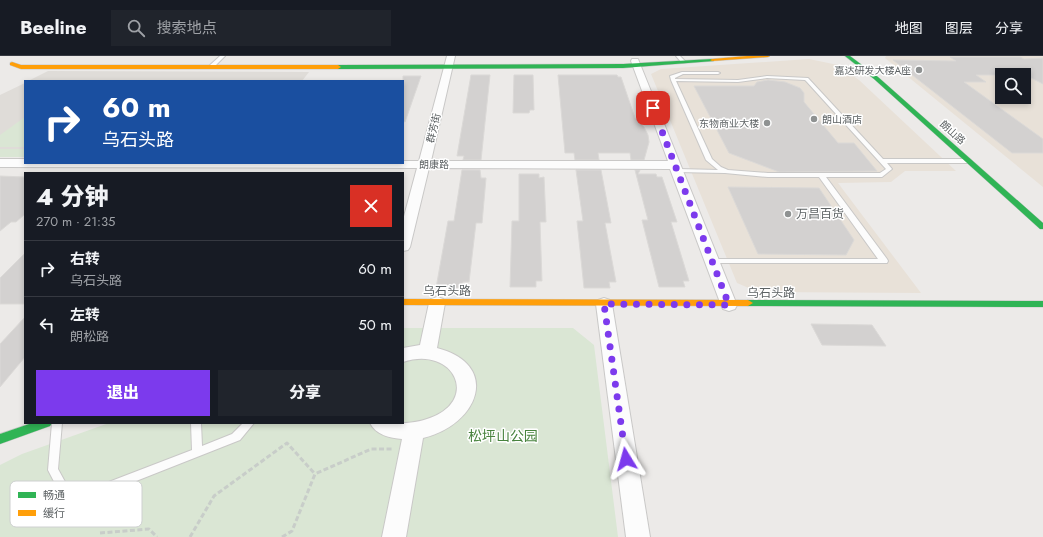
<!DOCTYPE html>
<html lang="zh">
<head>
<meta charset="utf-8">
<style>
  body { margin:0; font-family:Jost,"Noto Sans SC",sans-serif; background:#20242c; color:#f1f3f6; height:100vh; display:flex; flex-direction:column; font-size:15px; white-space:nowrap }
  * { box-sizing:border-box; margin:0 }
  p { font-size:13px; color:#9ea1a6 }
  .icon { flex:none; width:22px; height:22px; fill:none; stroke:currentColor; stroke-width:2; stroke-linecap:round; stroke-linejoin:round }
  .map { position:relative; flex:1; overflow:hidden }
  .sheet { position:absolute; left:24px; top:116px; width:380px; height:252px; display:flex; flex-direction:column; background:#171b24; border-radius:0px; box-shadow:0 2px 6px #0003 }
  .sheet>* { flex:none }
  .hud { position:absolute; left:24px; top:24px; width:380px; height:84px; border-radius:0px; box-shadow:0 2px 6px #0003; background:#1a4fa0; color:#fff; overflow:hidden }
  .fabs { position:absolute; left:995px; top:12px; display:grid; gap:8px }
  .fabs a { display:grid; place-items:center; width:36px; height:36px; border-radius:0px; background:#171b24; box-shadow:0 2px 6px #0003; font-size:20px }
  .pin { position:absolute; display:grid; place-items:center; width:34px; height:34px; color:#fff; margin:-17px; border-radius:8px; box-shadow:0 2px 6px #0006 }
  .me { position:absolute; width:44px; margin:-22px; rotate:352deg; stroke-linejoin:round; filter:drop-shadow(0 0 3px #0008) }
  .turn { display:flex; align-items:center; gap:14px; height:84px; padding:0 12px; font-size:18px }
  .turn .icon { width:52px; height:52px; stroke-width:2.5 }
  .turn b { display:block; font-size:28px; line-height:34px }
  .round { display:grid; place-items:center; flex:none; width:42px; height:42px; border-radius:0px; background:#20242c }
  .overview { display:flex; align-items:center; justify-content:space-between; height:68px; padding:0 12px }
  h1 { font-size:24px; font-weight:800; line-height:30px }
  .cta { display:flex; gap:8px; margin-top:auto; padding:8px 12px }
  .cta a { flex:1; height:46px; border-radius:0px; background:#7c3aed; color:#fff; font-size:16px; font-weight:800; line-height:46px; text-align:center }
  .cta a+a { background:#20242c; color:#f1f3f6 }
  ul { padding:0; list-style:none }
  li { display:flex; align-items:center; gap:12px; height:56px; padding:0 12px; border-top:1px solid #363941 }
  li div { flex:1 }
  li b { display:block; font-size:15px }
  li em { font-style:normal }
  header { display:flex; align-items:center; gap:24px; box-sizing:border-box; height:56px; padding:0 20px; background:#171b24; border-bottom:1px solid #363941 }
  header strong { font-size:19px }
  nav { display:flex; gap:22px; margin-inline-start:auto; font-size:14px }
  .search { width:280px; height:36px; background:#20242c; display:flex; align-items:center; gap:10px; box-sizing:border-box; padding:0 14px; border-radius:0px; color:#9ea1a6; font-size:15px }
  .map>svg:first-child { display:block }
  .commercial { fill:#e8e1d8; fill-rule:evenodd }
  .education { fill:#dfdcd8 }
  .green { fill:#dae6d4 }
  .building { fill:#d3d1d0; stroke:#dbd9d7 }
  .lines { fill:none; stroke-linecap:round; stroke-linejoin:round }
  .lane-casing { stroke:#c9c8c7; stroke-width:2 }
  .street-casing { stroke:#c9c8c7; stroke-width:2 }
  .fast-casing { stroke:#c8c8c8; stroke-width:1 }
  .slow-casing { stroke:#c8c8c8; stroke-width:1 }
  .path { stroke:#c8cdc9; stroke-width:3; stroke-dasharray:5 2.5; stroke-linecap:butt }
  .lane { fill:#fcfcfc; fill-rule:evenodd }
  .street { fill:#fcfcfc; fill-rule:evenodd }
  .fast { fill:#30b455; fill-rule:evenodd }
  .slow { fill:#ff9f0a; fill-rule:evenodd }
  .route { stroke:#7c3aed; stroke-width:7; stroke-dasharray:0 12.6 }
  .poi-dot { fill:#8f9292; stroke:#fff; stroke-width:1.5 }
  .labels { text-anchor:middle; stroke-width:3; stroke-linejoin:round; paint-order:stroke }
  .far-poi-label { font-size:10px; fill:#5d6264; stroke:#fff; text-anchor:end }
  .far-street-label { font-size:10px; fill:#5d6264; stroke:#fff }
  .poi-label { font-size:12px; fill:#5d6264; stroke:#fff; text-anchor:start }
  .street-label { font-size:12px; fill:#5d6264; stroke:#fff }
  .near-park-label { font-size:14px; fill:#48833e; stroke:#fff }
  .key { fill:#fff; stroke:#ced0d0; stroke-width:1 }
  .key-label { font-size:11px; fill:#5d6264 }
</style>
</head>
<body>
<header>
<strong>Beeline</strong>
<div class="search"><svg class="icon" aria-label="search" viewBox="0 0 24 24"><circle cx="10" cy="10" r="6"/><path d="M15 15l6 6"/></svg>搜索地点</div>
<nav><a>地图</a><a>图层</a><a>分享</a></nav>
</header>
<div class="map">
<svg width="1043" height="481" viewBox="0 0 1043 481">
  <rect width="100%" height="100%" fill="#eceae8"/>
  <g class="commercial">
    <path d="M886 0H1043V131L885 2ZM1002 19H1024V41H1002Z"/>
    <polygon points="809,3 838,9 859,24 956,115 905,115 891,126 838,127 921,237 758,236 737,227 651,18 661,13"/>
  </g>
  <g class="education">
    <polygon points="48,15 309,16 302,25 28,25"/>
    <polygon points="25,27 25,101 0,101 0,39"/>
  </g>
  <g class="green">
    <polygon points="25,61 25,91 0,91 0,79"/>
    <rect x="0" y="93" width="25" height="8"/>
    <polygon points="403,272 573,272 594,289 618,481 0,481 0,409 22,398 109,367 403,367"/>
  </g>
  <g class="building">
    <polygon points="950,1 1020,1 1024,3 1043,2 1043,28 1025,19 976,19 986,26 964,26 1043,83 1043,97 1012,97 893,4 956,5"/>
    <polygon points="471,19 490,19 481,104 463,104 464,100 457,100"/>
    <polygon points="514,19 533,19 534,54 530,54 529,57 513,57"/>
    <polygon points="558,19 617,19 618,21 621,21 635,62 644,71 648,79 649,86 644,104 631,104 630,97 598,97 599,104 575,104 574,97 565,97"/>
    <polygon points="403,20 421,20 405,66 403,65"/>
    <polygon points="768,24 785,26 800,32 804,37 804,46 838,87 854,87 877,115 779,116 729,97 694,30 754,30 757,26"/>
    <polygon points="462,114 480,114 481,122 486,122 482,167 476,167 469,226 463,226 462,232 436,232 448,165 454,165"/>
    <polygon points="576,114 601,114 611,167 605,167 616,226 609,226 610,232 584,232 577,165 583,165"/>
    <polygon points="635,114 640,114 638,118 656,118 657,121 662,121 677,166 671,166 689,225 683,225 685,231 659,231 642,164 648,164"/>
    <polygon points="519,118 539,118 539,122 544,121 546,166 540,166 542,225 536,225 536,231 510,231 512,165 519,165"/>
    <polygon points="0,120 25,121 25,158 16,166 11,166 0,175"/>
    <polygon points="728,131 819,132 854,184 846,199 758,198"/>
    <polygon points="25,197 25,248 0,248 0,222"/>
    <polygon points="25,261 25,301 0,331 0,288"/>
    <polygon points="811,268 872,269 886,290 822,289"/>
  </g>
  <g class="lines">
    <g class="lane-casing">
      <g id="lane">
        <polygon points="220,0 225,0 213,12 209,12 209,10"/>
        <polygon points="676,0 680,0 686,6 682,7"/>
        <path d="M682 16H718L720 17 718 18H683L675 22V23L738 24 767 20 808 22 883 103H969L972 105 969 107H887L892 113 882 121H826L887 203 888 205 887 207H709L708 205 712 203H878L819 121H768L725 117 676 116V114L678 113 718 114 706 104 671 24 670 20ZM767 22 805 24 807 26 886 113 880 117H768L728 114 721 111 712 103 676 25 738 26Z"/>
        <polygon points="52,367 62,367 58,413 69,433 79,435 93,432 192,394 191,367 201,367 202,390 232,378 243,367 254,367 240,384 93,442 79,445 62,441 48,414"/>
      </g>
    </g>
    <g class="street-casing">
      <g id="street">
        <polygon points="447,0 455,0 431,105 668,105 631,5 632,3 638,3 737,249 735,253 729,255 723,253 721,249 670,113 429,112 410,191 408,194 403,195 403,164 417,112 0,111 0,103 25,103 25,107 403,107 403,105 419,105"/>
        <path d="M437 241 443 243 445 247 437 292C502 309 478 369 423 382L406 481H382L402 383C390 382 376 379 370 367 389 367 410 369 427 363 481 346 455 289 403 306V292L420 289 429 247 431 243Z"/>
        <polygon points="604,242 610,244 612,248 650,481 626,481 596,248 598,244"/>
      </g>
    </g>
    <g class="fast-casing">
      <g id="fast">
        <polygon points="845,0 850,0 878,21 1043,167 1043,173 1040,173 874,23"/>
        <polygon points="712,3 714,4 714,5 623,12 338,13 335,11 338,9 623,8"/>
        <polygon points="748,244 1043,245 1043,251 748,250 743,247"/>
        <polygon points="32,367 52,367 50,370 0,388 0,378"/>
      </g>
    </g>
    <g class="slow-casing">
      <g id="slow">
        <polygon points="747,0 770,0 768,1 712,5 710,4 712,3"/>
        <polygon points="12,6 21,9 338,9 341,11 338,13 21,13 10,9 10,7"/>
        <polygon points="403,243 748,244 753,247 748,250 403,249"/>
      </g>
    </g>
    <g class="path">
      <polyline points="100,477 149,473 157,481"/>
      <polyline points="190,481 214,440 287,387 315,418"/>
      <polyline points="282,481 292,475 315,418 371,393 392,393"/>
    </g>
    <use href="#lane" class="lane"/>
    <use href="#street" class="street"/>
    <use href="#fast" class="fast"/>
    <use href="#slow" class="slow"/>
  </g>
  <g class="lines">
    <polyline class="route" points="626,403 604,248 729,249 653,52"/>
  </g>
  <g class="poi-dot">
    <circle cx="919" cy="14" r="4"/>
    <circle cx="814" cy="63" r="4"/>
    <circle cx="767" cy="67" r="4"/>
    <circle cx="788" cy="158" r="4"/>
  </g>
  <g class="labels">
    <g class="far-poi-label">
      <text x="911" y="18">嘉达研发大楼A座</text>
      <text x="822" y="67" text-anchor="start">朗山酒店</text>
      <text x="759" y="71">东物商业大楼</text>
    </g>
    <g class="far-street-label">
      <text transform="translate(433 72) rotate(-76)" y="4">群芳街</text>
      <text transform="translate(953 76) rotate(42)" y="4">朗山路</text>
      <text x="434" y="112">朗康路</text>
    </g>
    <g class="poi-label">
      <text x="796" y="162">万昌百货</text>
    </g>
    <g class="street-label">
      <text x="447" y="239">乌石头路</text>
      <text x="771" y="241">乌石头路</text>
    </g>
    <g class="near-park-label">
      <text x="503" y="385">松坪山公园</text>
    </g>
  </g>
  <rect x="10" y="425" width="132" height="46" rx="6" class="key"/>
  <rect x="18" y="436" width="18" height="6" fill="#30b455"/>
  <rect x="18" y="454" width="18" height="6" fill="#ff9f0a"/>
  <g class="key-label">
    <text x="43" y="443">畅通</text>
    <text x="43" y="461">缓行</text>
  </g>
</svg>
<div class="fabs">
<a><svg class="icon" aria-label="search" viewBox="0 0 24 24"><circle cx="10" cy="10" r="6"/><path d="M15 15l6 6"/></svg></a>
</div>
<div class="pin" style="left:653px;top:52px;background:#d93025"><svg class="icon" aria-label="arrive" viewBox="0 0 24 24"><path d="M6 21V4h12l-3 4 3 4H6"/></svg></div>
<svg class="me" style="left:626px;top:403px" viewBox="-20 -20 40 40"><path d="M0-17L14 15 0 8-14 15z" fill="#7c3aed" stroke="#fff" stroke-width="4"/></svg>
<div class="hud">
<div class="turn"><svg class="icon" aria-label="right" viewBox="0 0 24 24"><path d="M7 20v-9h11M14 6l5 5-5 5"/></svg><div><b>60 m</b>乌石头路</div></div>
</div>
<section class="sheet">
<div class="overview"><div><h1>4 分钟</h1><p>270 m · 21:35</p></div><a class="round" style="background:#d93025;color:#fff"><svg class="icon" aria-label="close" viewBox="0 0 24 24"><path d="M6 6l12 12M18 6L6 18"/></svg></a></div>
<ul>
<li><svg class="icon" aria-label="right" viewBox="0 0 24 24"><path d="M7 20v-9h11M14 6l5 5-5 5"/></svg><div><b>右转</b><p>乌石头路</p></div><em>60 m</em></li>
<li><svg class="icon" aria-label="left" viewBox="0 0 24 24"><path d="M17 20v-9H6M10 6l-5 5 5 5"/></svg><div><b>左转</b><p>朗松路</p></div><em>50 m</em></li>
</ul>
<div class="cta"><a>退出</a><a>分享</a></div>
</section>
</div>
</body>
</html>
